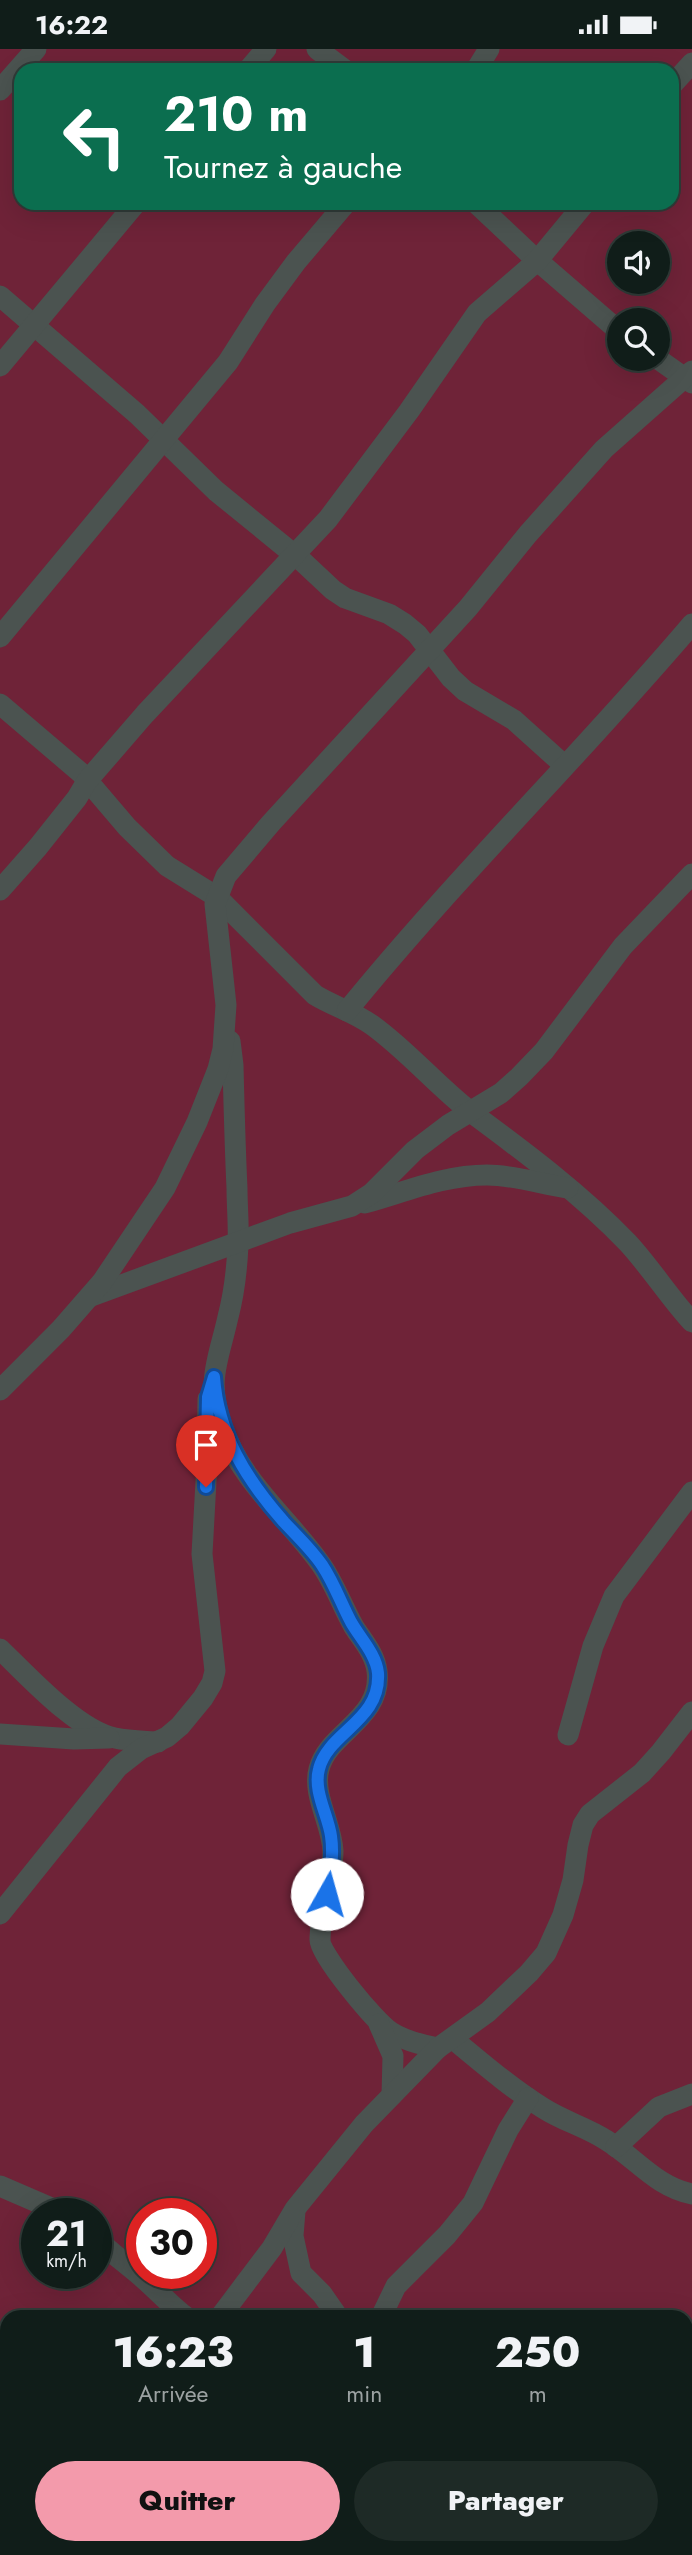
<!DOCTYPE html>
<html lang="fr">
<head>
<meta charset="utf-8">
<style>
  body { margin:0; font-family:Jost,sans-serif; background:#1e2a26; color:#f1f3f6; height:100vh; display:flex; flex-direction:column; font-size:26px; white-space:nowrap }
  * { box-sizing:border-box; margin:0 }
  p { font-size:23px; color:#9ca2a2 }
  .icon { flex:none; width:38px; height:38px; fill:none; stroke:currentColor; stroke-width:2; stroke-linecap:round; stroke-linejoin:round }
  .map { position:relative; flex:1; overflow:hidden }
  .drawer { position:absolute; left:0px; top:2261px; width:693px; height:245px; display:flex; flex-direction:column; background:#101d19; border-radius:21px 21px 0 0; box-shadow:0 7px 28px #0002,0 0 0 2px #303b38 }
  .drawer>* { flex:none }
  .guide { position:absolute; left:14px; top:14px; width:665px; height:147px; border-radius:21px; box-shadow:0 7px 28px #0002,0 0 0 2px #303b38; background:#0b6e4f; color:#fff; overflow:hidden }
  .tools { position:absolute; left:607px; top:182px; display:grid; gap:14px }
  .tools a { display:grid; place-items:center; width:63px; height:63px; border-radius:50%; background:#101d19; box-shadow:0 7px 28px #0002,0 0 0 2px #303b38; font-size:35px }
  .speed { position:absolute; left:21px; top:2149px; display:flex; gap:14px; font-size:35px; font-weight:700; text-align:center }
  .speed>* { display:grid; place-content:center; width:91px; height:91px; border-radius:50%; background:#101d19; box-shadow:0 7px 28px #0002,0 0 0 2px #303b38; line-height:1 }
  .speed small { font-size:18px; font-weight:400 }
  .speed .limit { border:10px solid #d22; background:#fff; color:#111 }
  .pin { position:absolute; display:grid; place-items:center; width:60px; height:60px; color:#fff; margin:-72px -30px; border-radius:50% 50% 50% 0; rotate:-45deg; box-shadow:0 0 7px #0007 }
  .pin .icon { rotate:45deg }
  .me { position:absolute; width:77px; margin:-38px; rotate:7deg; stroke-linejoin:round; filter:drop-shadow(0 0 5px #0008) }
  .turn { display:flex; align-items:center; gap:24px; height:147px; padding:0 35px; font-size:32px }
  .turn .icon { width:91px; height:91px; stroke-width:2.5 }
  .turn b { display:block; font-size:49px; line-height:60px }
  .eta { display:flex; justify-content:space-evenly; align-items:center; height:119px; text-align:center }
  .eta b { font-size:42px; font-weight:800; line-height:49px }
  .action { display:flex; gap:14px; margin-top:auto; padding:14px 35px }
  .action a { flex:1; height:80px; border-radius:42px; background:#f39aab; color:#111; font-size:28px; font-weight:800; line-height:80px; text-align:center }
  .action a+a { background:#1e2a26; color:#f1f3f6 }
  .status { display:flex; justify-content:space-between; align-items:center; height:49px; padding:0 35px; background:#101d19; direction:ltr }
  .status svg { height:19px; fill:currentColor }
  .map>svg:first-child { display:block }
  .green { fill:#6f2338; fill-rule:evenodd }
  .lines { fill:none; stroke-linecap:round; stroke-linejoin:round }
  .minor { stroke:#4b5350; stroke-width:21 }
  .route-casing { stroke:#114b97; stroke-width:18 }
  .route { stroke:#1a73e8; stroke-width:12 }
</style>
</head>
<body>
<div class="status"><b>16:22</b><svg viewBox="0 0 49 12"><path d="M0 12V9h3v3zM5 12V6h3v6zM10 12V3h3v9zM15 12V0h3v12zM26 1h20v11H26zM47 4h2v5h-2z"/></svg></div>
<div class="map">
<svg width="692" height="2506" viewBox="0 0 692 2506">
  <rect width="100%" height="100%" fill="#162721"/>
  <path class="green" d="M0 0H692V2506H0ZM21 21H672V154H21ZM620 194H658V233H620ZM620 271H658V310H620ZM37 2165H96V2224H37ZM142 2165H201V2224H142ZM7 2268H686V2499H7Z"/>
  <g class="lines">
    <g class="minor">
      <polyline points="317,0 345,21"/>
      <polyline points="248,21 266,0"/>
      <polyline points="476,21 489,0"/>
      <polyline points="672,36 692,14"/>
      <polyline points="0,41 36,0"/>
      <polyline points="476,154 531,206 620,283"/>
      <polyline points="0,247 137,365 216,442 302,512 333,541 345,549 389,565 405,575 417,585 451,629 465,642 514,671 564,716"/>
      <polyline points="658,310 692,334"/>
      <polyline points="0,317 136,154"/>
      <polyline points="0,588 228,313 265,255 296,213 346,154"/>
      <path d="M0 655 81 724 127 778 167 817 217 848 315 946C333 957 354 963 372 976 408 1002 437 1037 472 1064 526 1104 581 1145 628 1194 651 1219 669 1248 692 1273"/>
      <polyline points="0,841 38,798 77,749 87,732 145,665 328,470 409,362 477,264 537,212 585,154"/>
      <path d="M347 962C456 828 580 707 692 575"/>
      <path d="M230 992 233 1016C234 1057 235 1098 237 1139 237 1158 239 1177 238 1196 237 1219 234 1245 228 1268 218 1313 206 1330 222 1377 241 1433 287 1468 320 1514 334 1533 342 1557 354 1578 363 1592 375 1605 377 1622 383 1670 328 1683 319 1720 312 1746 332 1775 333 1802 333 1833 320 1861 320 1891 320 1906 376 1974 391 1983 405 1992 422 1996 438 1999"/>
      <path d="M365 1154C405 1143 444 1126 487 1126 514 1126 541 1135 568 1139"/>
      <polyline points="89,1248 290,1174 352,1157 372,1144 415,1101 448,1076 501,1044 519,1028 544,1002 623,897 692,825"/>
      <polyline points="0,1341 61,1280 102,1233 165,1139 197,1073 218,1020 223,1000 226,956 215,855 226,827 271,774 468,559 528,485 604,400 692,322"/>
      <path d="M0 1600C27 1626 78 1682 115 1689 129 1692 144 1692 158 1693"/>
      <polyline points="0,1685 74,1690 109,1689"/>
      <polyline points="568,1686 593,1597 614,1547 692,1443"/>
      <polyline points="0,1865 118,1718 141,1700 167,1688 180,1677 203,1649 212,1634 215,1622 202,1505 207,1414 208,1350"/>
      <polyline points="379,1975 393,2007 392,2046"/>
      <path d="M453 1990C482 2014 511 2039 543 2059 563 2072 586 2078 606 2091 636 2109 656 2138 692 2145"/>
      <polyline points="616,2098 659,2058 692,2045"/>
      <polyline points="0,2137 65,2165"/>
      <polyline points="295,2162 293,2187 301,2224 322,2245 338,2268"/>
      <path d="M96 2189C111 2204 128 2216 144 2230 158 2242 170 2256 186 2268"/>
      <polyline points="220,2268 272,2199 295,2160 364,2075 438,1999 488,1963 529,1924 546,1904 563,1866 573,1831 578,1796 583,1776 590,1765 642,1724 661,1703 692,1663"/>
      <polyline points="381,2268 396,2237 447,2186 473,2154 508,2081 528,2049"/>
      <polyline points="0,2420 7,2426"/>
      <polyline points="91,2499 98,2506"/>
      <polyline points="497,2499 498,2506"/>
      <polyline points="31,2506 36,2499"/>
    </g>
  </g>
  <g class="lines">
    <g class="route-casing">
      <path id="route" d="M206 1438 208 1348 214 1328C218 1385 246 1430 284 1473 297 1487 311 1500 322 1516 334 1534 341 1554 351 1573 360 1589 376 1605 378 1624 381 1672 328 1683 319 1720 313 1742 328 1766 331 1787 334 1807 331 1826 327 1845"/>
    </g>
    <use href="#route" class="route"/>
  </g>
</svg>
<div class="tools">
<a><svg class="icon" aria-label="sound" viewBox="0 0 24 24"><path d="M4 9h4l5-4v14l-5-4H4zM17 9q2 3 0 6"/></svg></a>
<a><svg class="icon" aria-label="search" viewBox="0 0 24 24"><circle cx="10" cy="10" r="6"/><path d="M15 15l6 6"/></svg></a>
</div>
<div class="speed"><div>21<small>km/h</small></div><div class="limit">30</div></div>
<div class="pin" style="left:206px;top:1438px;background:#d93025"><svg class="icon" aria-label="arrive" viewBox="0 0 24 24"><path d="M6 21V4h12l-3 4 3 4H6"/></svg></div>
<svg class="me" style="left:327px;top:1845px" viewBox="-20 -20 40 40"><circle r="19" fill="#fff"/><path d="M0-13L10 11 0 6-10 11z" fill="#1a73e8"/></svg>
<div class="guide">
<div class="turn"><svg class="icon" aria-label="left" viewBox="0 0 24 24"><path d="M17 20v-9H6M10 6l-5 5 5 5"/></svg><div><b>210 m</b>Tournez à gauche</div></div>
</div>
<section class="drawer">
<div class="eta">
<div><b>16:23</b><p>Arrivée</p></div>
<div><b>1</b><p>min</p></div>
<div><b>250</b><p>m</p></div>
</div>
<div class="action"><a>Quitter</a><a>Partager</a></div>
</section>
</div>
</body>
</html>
